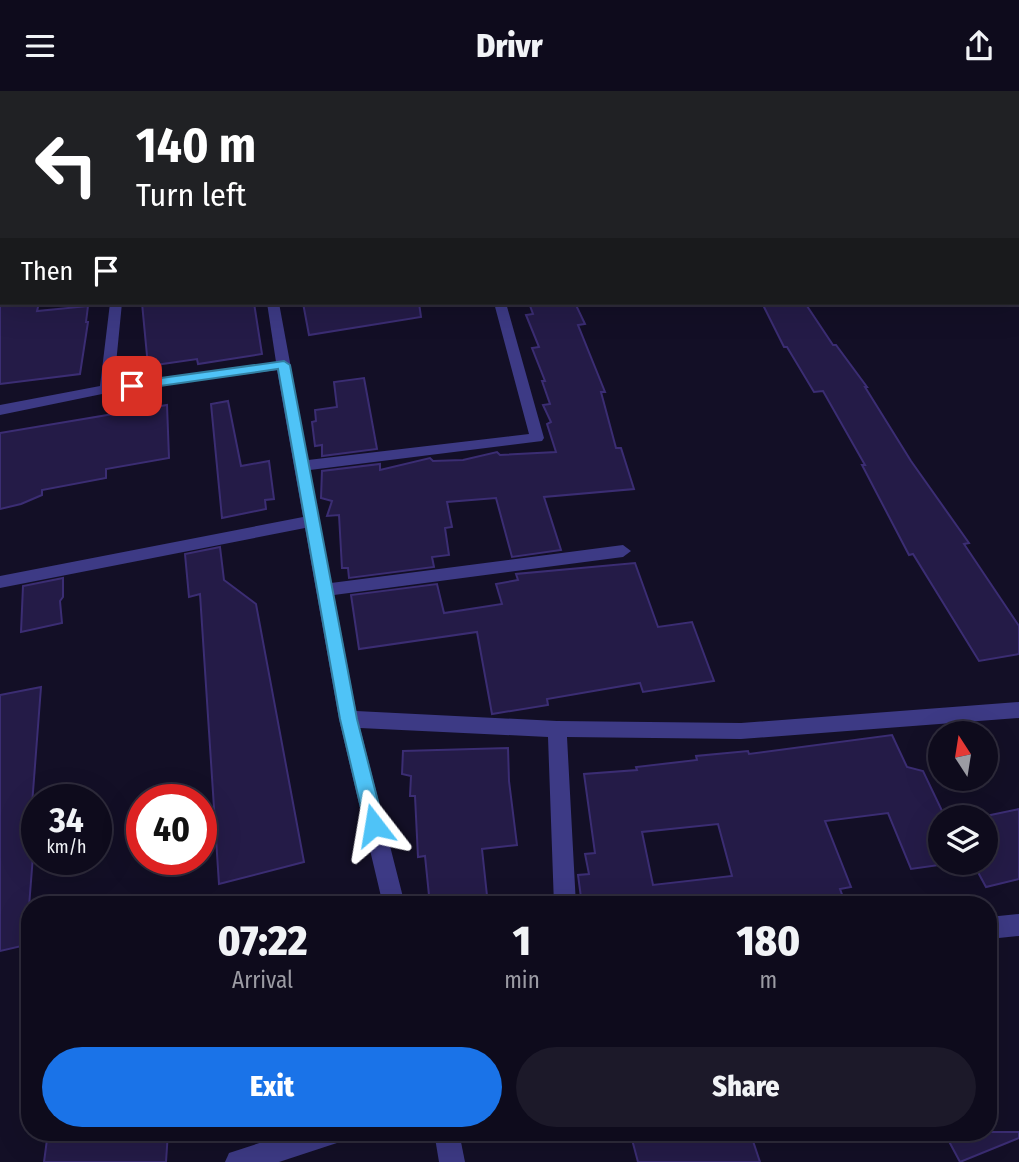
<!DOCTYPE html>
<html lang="en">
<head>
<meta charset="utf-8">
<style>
  body { margin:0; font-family:"Fira Sans Condensed",sans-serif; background:#1c1929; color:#f1f3f6; height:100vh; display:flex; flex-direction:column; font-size:26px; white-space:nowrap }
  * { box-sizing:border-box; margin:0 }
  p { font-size:23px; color:#9b9ba3 }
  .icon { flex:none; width:38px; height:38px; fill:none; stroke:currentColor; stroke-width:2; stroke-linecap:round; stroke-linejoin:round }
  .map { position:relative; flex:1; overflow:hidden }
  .panel { position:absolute; left:21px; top:805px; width:976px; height:245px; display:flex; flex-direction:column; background:#0e0b1c; border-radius:28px; box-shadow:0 7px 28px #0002,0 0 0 2px #2e2b3b }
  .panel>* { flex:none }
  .guide { position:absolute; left:0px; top:0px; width:1020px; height:214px; box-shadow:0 7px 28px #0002,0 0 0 2px #2e2b3b; background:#202124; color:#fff; overflow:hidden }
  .needle { width:46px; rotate:348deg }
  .buttons { position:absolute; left:928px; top:630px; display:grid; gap:14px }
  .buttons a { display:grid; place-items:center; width:70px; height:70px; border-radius:50%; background:#0e0b1c; box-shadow:0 7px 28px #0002,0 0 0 2px #2e2b3b; font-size:35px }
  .speed { position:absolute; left:21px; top:693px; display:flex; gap:14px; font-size:35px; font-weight:700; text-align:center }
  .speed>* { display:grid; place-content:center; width:91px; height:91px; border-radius:50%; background:#0e0b1c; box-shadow:0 7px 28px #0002,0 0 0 2px #2e2b3b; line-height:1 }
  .speed small { font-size:18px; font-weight:400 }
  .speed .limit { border:10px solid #d22; background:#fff; color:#111 }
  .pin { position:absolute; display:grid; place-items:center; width:60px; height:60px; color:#fff; margin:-30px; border-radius:14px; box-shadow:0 4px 10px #0006 }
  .me { position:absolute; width:77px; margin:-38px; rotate:346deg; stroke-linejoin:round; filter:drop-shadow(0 0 5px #0008) }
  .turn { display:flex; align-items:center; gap:24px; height:147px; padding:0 21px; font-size:32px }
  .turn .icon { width:91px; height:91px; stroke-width:2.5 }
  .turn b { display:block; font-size:49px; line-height:60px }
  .then { display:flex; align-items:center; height:66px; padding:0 21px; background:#0003; gap:14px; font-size:26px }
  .eta { display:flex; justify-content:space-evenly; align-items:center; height:119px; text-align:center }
  .eta b { font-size:42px; font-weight:800; line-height:49px }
  .action { display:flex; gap:14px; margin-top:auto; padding:14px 21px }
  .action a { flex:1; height:80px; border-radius:42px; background:#1a73e8; color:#fff; font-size:28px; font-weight:800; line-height:80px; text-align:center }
  .action a+a { background:#1c1929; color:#f1f3f6 }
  header { display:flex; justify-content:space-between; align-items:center; height:91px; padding:0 21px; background:#0e0b1c; font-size:32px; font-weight:800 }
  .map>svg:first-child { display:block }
  .building { fill:#241b47; stroke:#3b2d73; stroke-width:2; fill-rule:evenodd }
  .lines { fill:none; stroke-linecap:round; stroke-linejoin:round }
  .minor { fill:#3d3a85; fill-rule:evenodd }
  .route { fill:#4fc3f7; stroke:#337fa1; stroke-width:2 }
</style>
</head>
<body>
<header><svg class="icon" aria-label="menu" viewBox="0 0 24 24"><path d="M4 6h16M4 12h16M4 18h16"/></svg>Drivr<svg class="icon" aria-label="share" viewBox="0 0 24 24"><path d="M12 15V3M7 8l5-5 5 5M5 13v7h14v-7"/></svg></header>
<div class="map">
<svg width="1019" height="1071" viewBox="0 0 1019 1071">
  <rect width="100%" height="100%" fill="#130f26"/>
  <g class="building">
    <polygon points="0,212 39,212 37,220 88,215 86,231 88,231 80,283 0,293"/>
    <polygon points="142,212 254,212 262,263 198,273 197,268 148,275"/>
    <polygon points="303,212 419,212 421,226 309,244"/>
    <polygon points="529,212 575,212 585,233 578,234 605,301 601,301 616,357 621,357 634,398 544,406 561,459 512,466 496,407 447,411 452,436 445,437 449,464 432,466 434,476 349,487 348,477 342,477 339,424 327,425 332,410 321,407 322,380 380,373 380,379 430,367 433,370 463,369 497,361 500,364 556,361 547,333 551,331 543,314 550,313 542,290 545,290 532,257 539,256 526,224 533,223"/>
    <polygon points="762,212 805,212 833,254 836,254 867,296 865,296 911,370 969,452 964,453 1019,535 1019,563 979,570 913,463 909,464 862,374 865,374 823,300 814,301 787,256 784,256"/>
    <polygon points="364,287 377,358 322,365 322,354 315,355 312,331 316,330 315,319 337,316 334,291"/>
    <polygon points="228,310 241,375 269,370 274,408 265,409 266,418 222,427 211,313"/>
    <polygon points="167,314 169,367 106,378 106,387 42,399 42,404 21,413 0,418 0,342"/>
    <polygon points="220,456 224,489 256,513 304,771 219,793 200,503 189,506 185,463"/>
    <polygon points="635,472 658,536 692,531 714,590 643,601 640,592 547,608 548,614 492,623 477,541 359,558 351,504 437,493 444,522 502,513 496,493 518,489 516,483"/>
    <polygon points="63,487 63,506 60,510 62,532 21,541 23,495"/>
    <polygon points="41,596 30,740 35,739 26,854 0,860 0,604"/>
    <path d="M892 644 907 676 923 680 945 726H940V772H953L911 778 888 722 825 730 851 796 840 798 846 814H582L578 784 589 783 585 763 595 762 584 683 637 679 636 676 697 669 696 665 748 660 749 663ZM718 733 732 785 653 794 642 741Z"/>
    <polygon points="508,657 509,690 517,754 482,758 488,814 430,814 425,765 418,766 415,705 410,705 411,685 402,683 403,660"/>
    <polygon points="1019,718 1019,788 986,796 973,772 985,772 985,726 981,726"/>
    <polygon points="48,1041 168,1041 166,1071 44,1071"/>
    <polygon points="630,1041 750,1041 760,1071 638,1071"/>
    <polygon points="944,1041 1019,1041 1019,1047 960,1071"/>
  </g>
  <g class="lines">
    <g class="minor">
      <polygon points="8,0 25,0 6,2"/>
      <polygon points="46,0 56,0 57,2 47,2"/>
      <rect x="132" y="0" width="10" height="2"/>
      <rect x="362" y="0" width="10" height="2"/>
      <polygon points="625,0 635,0 636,2 626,2"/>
      <polygon points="745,0 755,0 756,2 746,2"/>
      <rect x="1018" y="5" width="1" height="6"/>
      <rect x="0" y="170" width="2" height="8"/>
      <polygon points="110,212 122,212 114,293 276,271 267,212 279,212 308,369 529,343 494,212 506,212 544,347 542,350 310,379 331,492 623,454 631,460 623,466 334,504 356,620 557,630 741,632 1019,611 1019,627 741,648 567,646 576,814 554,814 548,646 360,637 405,814 383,814 339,628 305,437 0,497 0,485 303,426 277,279 107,302 0,324 0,314 100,295"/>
      <polygon points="1019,823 1019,845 989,848 989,826"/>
      <polygon points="293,1041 346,1041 343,1050 279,1071 225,1071 229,1062"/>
      <polygon points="434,1041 459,1041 465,1071 439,1071"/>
    </g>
  </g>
  <polygon class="route" points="284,270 290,274 357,628 384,734 381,740 374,743 368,740 365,734 340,628 278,278 132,299 126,295 132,291"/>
</svg>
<div class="buttons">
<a><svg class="needle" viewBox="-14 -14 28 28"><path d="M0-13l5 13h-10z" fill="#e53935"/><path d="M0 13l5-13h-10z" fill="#9b9ba3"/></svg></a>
<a><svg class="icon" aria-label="layers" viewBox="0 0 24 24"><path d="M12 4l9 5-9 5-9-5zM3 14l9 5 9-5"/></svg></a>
</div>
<div class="speed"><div>34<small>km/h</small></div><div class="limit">40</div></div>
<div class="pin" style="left:132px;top:295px;background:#d93025"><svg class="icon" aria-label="arrive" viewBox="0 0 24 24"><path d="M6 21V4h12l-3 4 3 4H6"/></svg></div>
<svg class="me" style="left:374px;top:734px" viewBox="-20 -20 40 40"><path d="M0-17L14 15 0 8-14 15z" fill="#4fc3f7" stroke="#fff" stroke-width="4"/></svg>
<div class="guide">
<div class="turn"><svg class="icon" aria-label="left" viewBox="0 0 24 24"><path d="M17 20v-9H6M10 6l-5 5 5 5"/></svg><div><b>140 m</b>Turn left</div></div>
<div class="then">Then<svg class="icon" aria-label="arrive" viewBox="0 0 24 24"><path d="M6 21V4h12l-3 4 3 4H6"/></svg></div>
</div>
<section class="panel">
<div class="eta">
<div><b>07:22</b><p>Arrival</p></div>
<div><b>1</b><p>min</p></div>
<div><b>180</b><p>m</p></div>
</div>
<div class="action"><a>Exit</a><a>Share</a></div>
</section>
</div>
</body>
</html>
